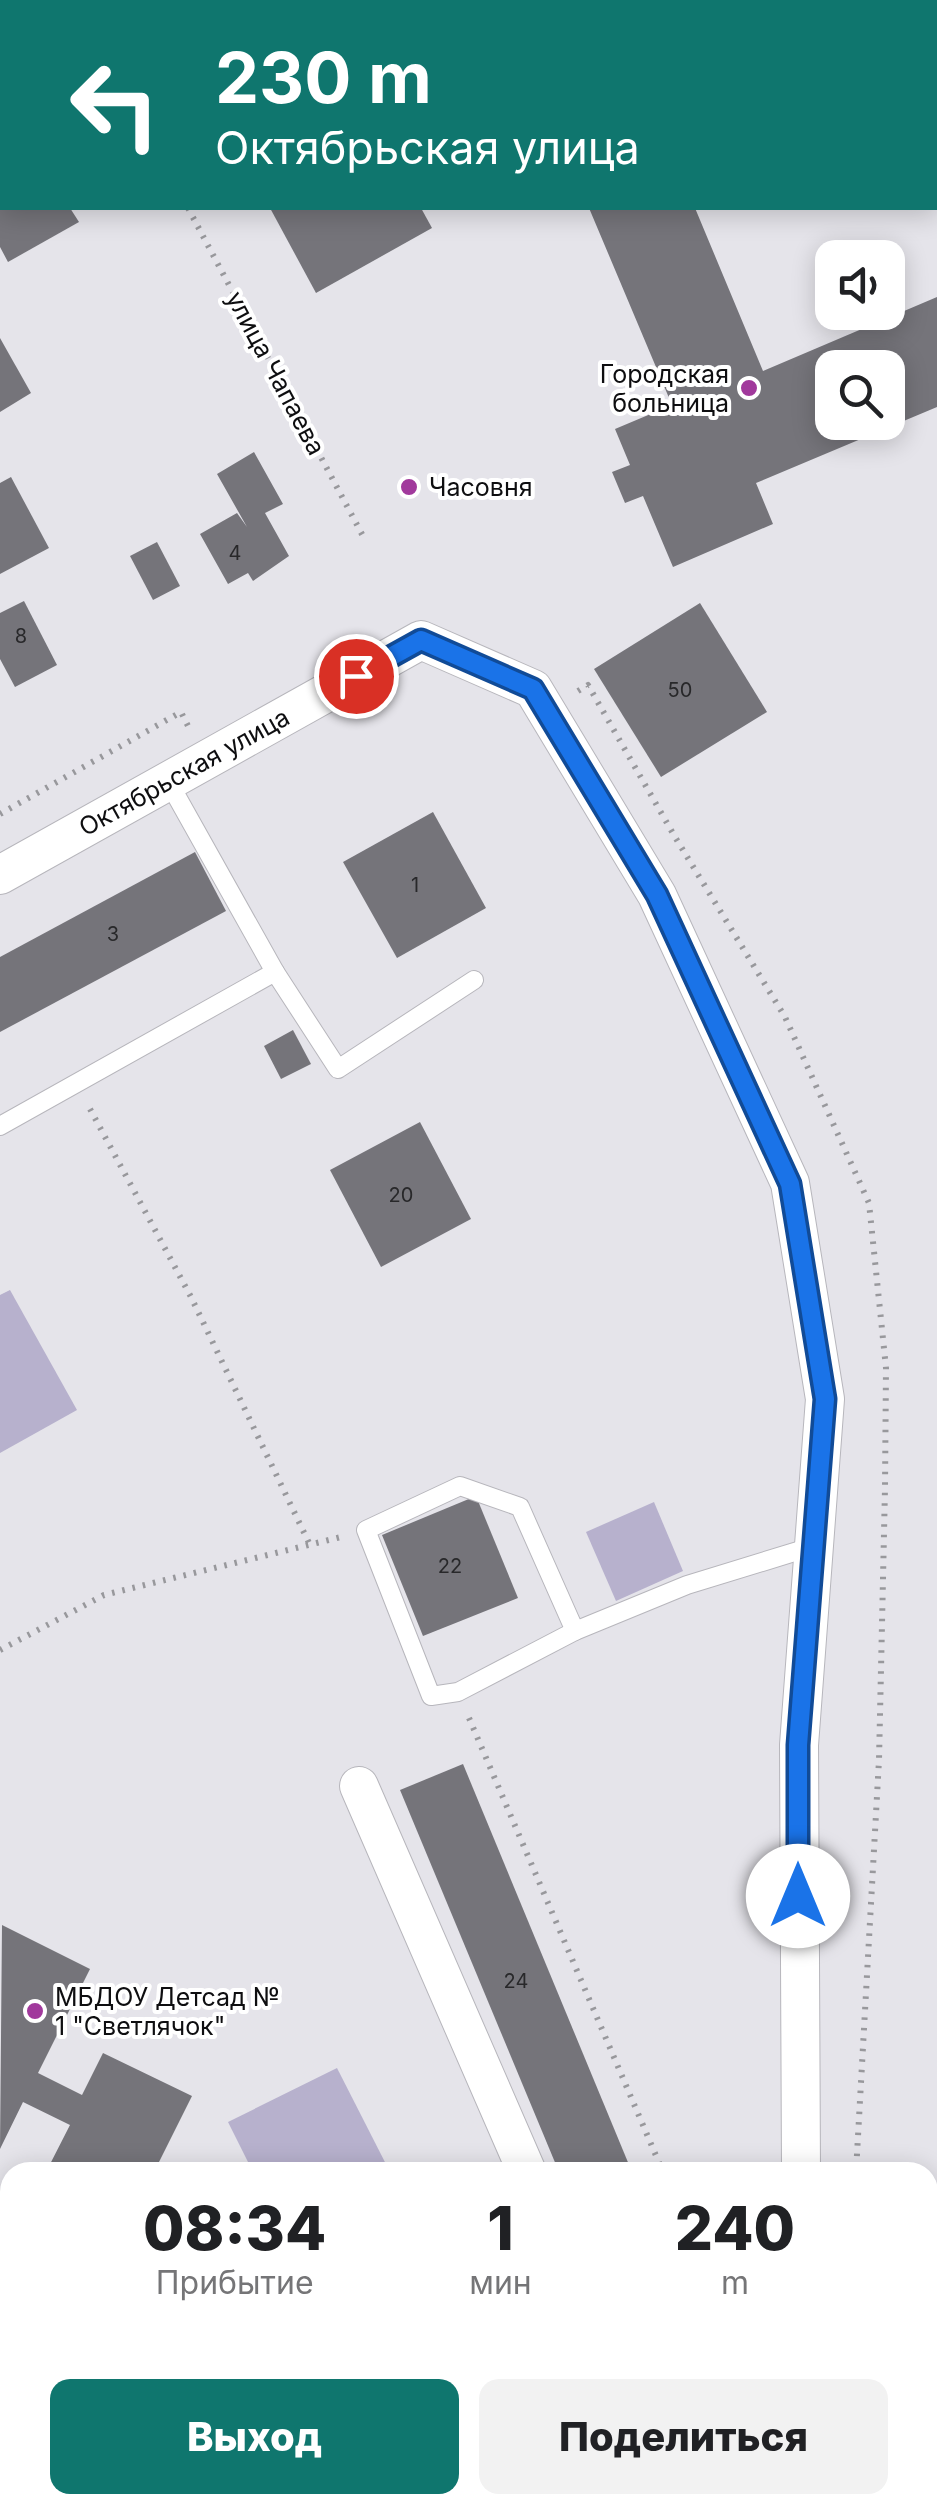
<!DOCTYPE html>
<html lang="ru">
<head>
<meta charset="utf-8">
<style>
  body { margin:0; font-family:Inter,sans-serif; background:#f2f2f2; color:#202124; height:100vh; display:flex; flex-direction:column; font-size:38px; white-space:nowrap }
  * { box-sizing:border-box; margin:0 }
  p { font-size:32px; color:#757577 }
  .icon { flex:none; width:55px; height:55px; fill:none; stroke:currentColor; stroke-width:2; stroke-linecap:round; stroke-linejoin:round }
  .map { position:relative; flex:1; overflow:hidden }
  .details { position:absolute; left:0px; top:2162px; width:938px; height:352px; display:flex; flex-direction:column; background:#fff; border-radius:30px 30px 0 0; box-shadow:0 5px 25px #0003 }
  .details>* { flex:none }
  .guide { position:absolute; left:0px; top:0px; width:938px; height:210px; box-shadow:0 5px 25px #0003; background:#0f766e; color:#fff; overflow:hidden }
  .fabs { position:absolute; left:815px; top:240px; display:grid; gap:20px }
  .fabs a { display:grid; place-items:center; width:90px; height:90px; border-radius:20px; background:#fff; box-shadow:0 5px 25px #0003; font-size:50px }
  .pin { position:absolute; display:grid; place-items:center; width:85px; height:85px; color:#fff; margin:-42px; border:5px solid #fff; border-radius:50%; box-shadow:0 2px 10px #0007 }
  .me { position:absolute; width:110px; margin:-55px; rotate:0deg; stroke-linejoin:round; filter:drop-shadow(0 0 8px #0008) }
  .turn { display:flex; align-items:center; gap:35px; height:210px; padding:0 50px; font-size:45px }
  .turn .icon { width:130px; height:130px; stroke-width:2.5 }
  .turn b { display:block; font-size:70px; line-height:85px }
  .eta { display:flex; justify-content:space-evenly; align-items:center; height:170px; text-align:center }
  .eta b { font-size:60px; font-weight:800; line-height:70px }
  .cta { display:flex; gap:20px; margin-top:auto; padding:20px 50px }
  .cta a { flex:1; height:115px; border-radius:20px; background:#0f766e; color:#fff; font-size:40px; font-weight:800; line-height:115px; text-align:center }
  .cta a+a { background:#f2f2f2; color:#202124 }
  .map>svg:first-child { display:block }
  .green { fill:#b7b1cd }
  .building { fill:#75747a; fill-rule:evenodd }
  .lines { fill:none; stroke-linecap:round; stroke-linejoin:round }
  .service-casing { stroke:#b7b6bc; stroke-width:20 }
  .minor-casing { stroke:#b7b6bc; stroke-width:40 }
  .path { stroke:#98989c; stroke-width:6; stroke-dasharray:2.5 8; stroke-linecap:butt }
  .service { stroke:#fff; stroke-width:18 }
  .minor { stroke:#fff; stroke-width:38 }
  .route-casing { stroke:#114b97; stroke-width:25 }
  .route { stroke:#1a73e8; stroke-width:18 }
  .poi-dot { fill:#a1399c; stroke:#fff; stroke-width:4 }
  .labels { text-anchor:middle; stroke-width:8; stroke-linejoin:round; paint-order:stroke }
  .number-label { font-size:20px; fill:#28282a }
  .street-label { font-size:25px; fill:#0e0e10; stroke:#fff }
  .poi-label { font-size:25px; fill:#0e0e10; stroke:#fff; text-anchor:start }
</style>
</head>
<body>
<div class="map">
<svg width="937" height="2513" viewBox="0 0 937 2513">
  <rect width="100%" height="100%" fill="#e5e4ea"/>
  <g class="green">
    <polygon points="10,1290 77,1410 0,1453 0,1295"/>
    <polygon points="654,1502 683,1571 616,1601 586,1532"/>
    <polygon points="337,2068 390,2172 253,2172 228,2122"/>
  </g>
  <g class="building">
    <polygon points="0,208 70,208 79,222 8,262 0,247"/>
    <polygon points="270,208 421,208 432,228 316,293"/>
    <path d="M589 208H695L763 371 937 297V407L756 483 773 524 673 567 643 496 625 503 612 472 630 465 615 429 672 405ZM832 368H888V422H832Z"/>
    <polygon points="0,338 31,393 0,412"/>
    <polygon points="254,452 283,504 265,513 289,556 253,581 248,573 228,584 200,534 237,513 247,527 217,474"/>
    <polygon points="11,477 49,548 0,574 0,483"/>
    <polygon points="157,542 180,586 153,600 130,556"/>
    <polygon points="24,601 57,665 15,687 0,659 0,613"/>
    <polygon points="700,603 767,712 661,777 594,669"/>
    <polygon points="433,812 486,908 397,958 343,862"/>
    <polygon points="195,852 226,911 0,1032 0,957"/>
    <polygon points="293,1030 311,1064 281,1079 264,1046"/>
    <polygon points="420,1122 471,1219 381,1267 330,1170"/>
    <polygon points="476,1496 518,1598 423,1636 382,1535"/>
    <polygon points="463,1764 632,2172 559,2172 400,1790"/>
    <polygon points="2,1925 90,1969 38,2073 82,2095 103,2053 192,2096 154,2172 46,2172 70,2125 23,2102 0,2149"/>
    <polygon points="10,2376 10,2456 0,2463 0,2383"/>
    <polygon points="265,2505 338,2505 325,2513 267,2513 263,2506"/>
    <polygon points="811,2505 823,2505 827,2513 794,2513"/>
  </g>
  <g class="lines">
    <g class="service-casing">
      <g id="service">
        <polyline points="275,972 338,1069 474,980"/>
        <polyline points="0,1126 275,972 168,781"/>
        <polygon points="460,1486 520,1507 575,1631 458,1692 431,1696 366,1530"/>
        <polyline points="575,1631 687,1585 814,1546"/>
      </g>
    </g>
    <g class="minor-casing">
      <g id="minor">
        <polyline points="183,2 187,0"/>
        <polyline points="0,110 2,109"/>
        <polyline points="0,875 421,640 533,689 657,895 790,1183 825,1399 799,1745 801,2172"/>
        <polyline points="359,1786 527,2172"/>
        <polyline points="505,2505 716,2512 731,2505"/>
        <polyline points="912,2505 916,2513"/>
        <polyline points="142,2513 153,2505"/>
      </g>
    </g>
    <g class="path">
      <polyline points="188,208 364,538"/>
      <polyline points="578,691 588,685 675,837 785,1017 869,1203 886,1368 885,1488 879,1760 856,2172"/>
      <polyline points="0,814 181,712 189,728"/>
      <polyline points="90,1109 191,1297 310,1545"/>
      <polyline points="0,1650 104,1595 341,1537"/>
      <polyline points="469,1718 663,2172"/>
      <polyline points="928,2368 937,2392"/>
    </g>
    <use href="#service" class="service"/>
    <use href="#minor" class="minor"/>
  </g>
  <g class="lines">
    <g class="route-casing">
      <polyline id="route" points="356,676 421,640 533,689 657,895 790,1184 825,1399 798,1745 798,1896"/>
    </g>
    <use href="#route" class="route"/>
  </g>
  <g class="poi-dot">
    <circle cx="749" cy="388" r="10"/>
    <circle cx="409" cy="487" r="10"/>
    <circle cx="35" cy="2011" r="10"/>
  </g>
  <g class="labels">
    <g class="number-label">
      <text x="235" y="560">4</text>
      <text x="21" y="643">8</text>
      <text x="680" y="697">50</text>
      <text x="415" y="892">1</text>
      <text x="113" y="941">3</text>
      <text x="401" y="1202">20</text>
      <text x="450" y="1573">22</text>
      <text x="516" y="1988">24</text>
    </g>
    <g class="street-label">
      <text transform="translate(276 373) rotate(62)" y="9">улица Чапаева</text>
      <text transform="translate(184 772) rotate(-29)" y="9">Октябрьская улица</text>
    </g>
    <g class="poi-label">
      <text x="729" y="383" text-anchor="end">Городская<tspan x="729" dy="29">больница</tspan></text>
      <text x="429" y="496">Часовня</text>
      <text x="55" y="2006">МБДОУ Детсад №<tspan x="55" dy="29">1 "Светлячок"</tspan></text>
    </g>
  </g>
</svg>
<div class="fabs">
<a><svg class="icon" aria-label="sound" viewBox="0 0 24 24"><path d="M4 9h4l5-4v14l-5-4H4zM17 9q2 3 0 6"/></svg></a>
<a><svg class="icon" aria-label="search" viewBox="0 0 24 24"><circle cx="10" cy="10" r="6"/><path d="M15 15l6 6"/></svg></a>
</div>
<div class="pin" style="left:356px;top:676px;background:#d93025"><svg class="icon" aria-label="arrive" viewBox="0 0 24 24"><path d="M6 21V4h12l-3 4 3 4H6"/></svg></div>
<svg class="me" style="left:798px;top:1896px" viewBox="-20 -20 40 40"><circle r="19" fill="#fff"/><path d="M0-13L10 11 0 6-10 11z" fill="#1a73e8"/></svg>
<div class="guide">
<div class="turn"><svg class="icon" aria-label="left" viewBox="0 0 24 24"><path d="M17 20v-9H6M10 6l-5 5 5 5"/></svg><div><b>230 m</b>Октябрьская улица</div></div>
</div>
<section class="details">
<div class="eta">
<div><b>08:34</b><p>Прибытие</p></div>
<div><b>1</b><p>мин</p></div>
<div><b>240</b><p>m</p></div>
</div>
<div class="cta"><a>Выход</a><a>Поделиться</a></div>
</section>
</div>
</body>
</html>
